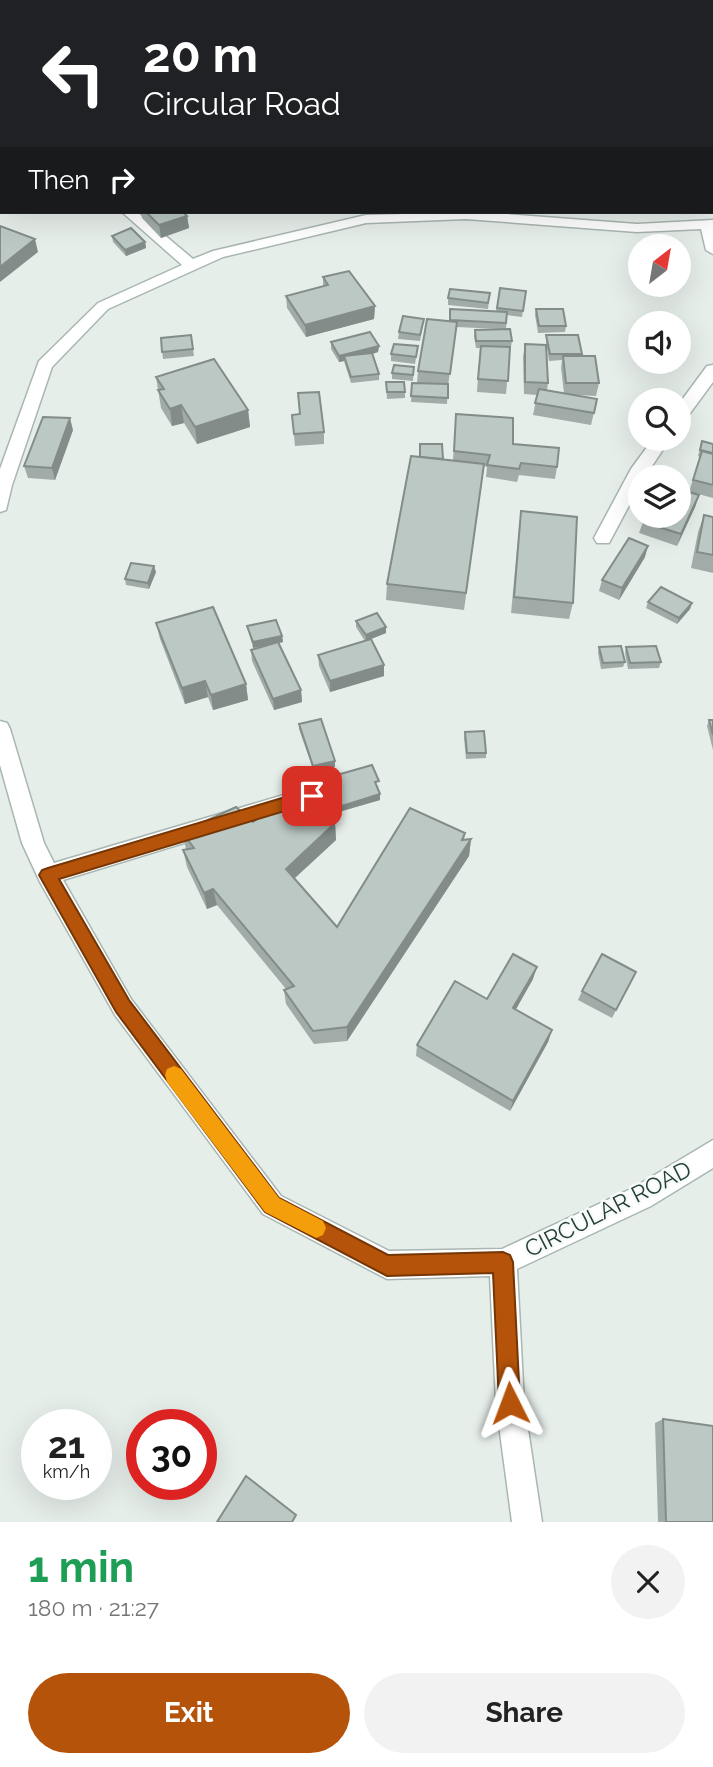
<!DOCTYPE html>
<html lang="en">
<head>
<meta charset="utf-8">
<style>
  body { margin:0; font-family:Raleway,sans-serif; background:#f2f2f2; color:#222; height:100vh; display:flex; flex-direction:column; font-size:26px; white-space:nowrap }
  * { box-sizing:border-box; margin:0 }
  p { font-size:23px; color:#767676 }
  .icon { flex:none; width:38px; height:38px; fill:none; stroke:currentColor; stroke-width:2; stroke-linecap:round; stroke-linejoin:round }
  .map { position:relative; height:1522px; overflow:hidden }
  .details { display:flex; flex-direction:column; background:#fff; flex:1 }
  .details>* { flex:none }
  .hud { position:absolute; left:0px; top:0px; width:714px; height:214px; box-shadow:0 7px 28px #0002; background:#202124; color:#fff; overflow:hidden }
  .needle { width:46px; rotate:31deg }
  .controls { position:absolute; left:628px; top:234px; display:grid; gap:14px }
  .controls a { display:grid; place-items:center; width:63px; height:63px; border-radius:50%; background:#fff; box-shadow:0 7px 28px #0002; font-size:35px }
  .speed { position:absolute; left:21px; top:1409px; display:flex; gap:14px; font-size:35px; font-weight:700; text-align:center }
  .speed>* { display:grid; place-content:center; width:91px; height:91px; border-radius:50%; background:#fff; box-shadow:0 7px 28px #0002; line-height:1 }
  .speed small { font-size:18px; font-weight:400 }
  .speed .limit { border:10px solid #d22; background:#fff; color:#111 }
  .pin { position:absolute; display:grid; place-items:center; width:60px; height:60px; color:#fff; margin:-30px; border-radius:14px; box-shadow:0 4px 10px #0006 }
  .me { position:absolute; width:77px; margin:-38px; rotate:357deg; stroke-linejoin:round; filter:drop-shadow(0 0 5px #0008) }
  .turn { display:flex; align-items:center; gap:24px; height:147px; padding:0 28px; font-size:32px }
  .turn .icon { width:91px; height:91px; stroke-width:2.5 }
  .turn b { display:block; font-size:49px; line-height:60px }
  .then { display:flex; align-items:center; height:66px; padding:0 28px; background:#0003; gap:14px; font-size:26px }
  .round { display:grid; place-items:center; flex:none; width:74px; height:74px; border-radius:37px; background:#f2f2f2 }
  .overview { display:flex; align-items:center; justify-content:space-between; height:119px; padding:0 28px }
  h1 { font-size:42px; font-weight:700; line-height:52px; color:#1e9e55 }
  .button { display:flex; gap:14px; margin-top:auto; padding:14px 28px }
  .button a { flex:1; height:80px; border-radius:42px; background:#b45309; color:#fff; font-size:28px; font-weight:700; line-height:80px; text-align:center }
  .button a+a { background:#f2f2f2; color:#222 }
  .map>svg:first-child { display:block }
  .lines { fill:none; stroke-linecap:round; stroke-linejoin:round }
  .minor-casing { stroke:#a9b6b1; stroke-width:3 }
  .minor { fill:#fff; fill-rule:evenodd }
  .wall { fill:#a1aca8; fill-rule:evenodd }
  .shaded-wall { fill:#838c88 }
  .building { fill:#bbc8c3; stroke:#838c88; stroke-width:2 }
  .route { fill:#b45309; stroke:#753606; stroke-width:2 }
  .slow { fill:#f59e0b }
  .labels { text-anchor:middle; stroke-width:5; stroke-linejoin:round; paint-order:stroke }
  .street-label { font-size:23px; fill:#263e38; stroke:#f6faf8 }
</style>
</head>
<body>
<div class="map">
<svg width="713" height="1522" viewBox="0 0 713 1522">
  <rect width="100%" height="100%" fill="#e6eeea"/>
  <g class="lines">
    <g class="minor-casing">
      <g id="minor">
        <polygon points="15,0 32,0 14,2"/>
        <polygon points="659,0 674,0 675,2 660,2"/>
        <polygon points="2,3 2,11 0,12 0,4"/>
        <rect x="712" y="17" width="1" height="8"/>
        <polygon points="0,202 2,202 0,211"/>
        <polygon points="122,212 137,212 193,259 213,251 366,215 480,212 637,224 713,220 713,254 706,250 701,229 637,232 466,219 366,223 223,257 108,309 52,367 12,485 6,510 0,512 0,469 39,361 98,303 182,265"/>
        <polygon points="713,365 713,382 685,420 679,422 679,404 707,366"/>
        <polygon points="653,439 670,439 644,478 640,478 640,485 609,543 597,543 594,538 631,469"/>
        <polygon points="0,721 7,723 10,729 44,843 54,863 297,791 305,794 308,800 305,806 63,880 131,999 281,1196 389,1251 502,1249 633,1188 713,1140 713,1168 651,1206 517,1269 524,1403 542,1522 512,1522 496,1403 490,1276 387,1279 263,1214 115,1015 40,882 22,843 0,765"/>
      </g>
    </g>
    <use href="#minor" class="minor"/>
  </g>
  <g class="wall">
    <polygon points="455,0 511,0 511,2 456,2"/>
    <polygon points="141,212 183,212 187,216 189,228 161,238 142,218"/>
    <polygon points="112,236 145,242 146,248 126,256 113,242"/>
    <polygon points="323,277 375,306 374,319 306,337 287,308 286,296 323,286"/>
    <polygon points="500,288 526,291 522,317 507,315 506,329 512,341 511,347 510,347 506,394 477,392 480,348 476,348 474,336 475,330 500,329 456,327 448,386 447,404 411,402 412,383 417,383 418,371 449,321 496,311"/>
    <polygon points="490,293 488,309 448,305 448,298"/>
    <polygon points="536,309 566,326 565,332 538,333 535,315"/>
    <polygon points="423,326 420,341 398,339 399,332"/>
    <polygon points="191,335 194,356 163,359 161,338"/>
    <path d="M546 335 582 354V356L599 383 596 396 577 395 597 399 591 425 533 415 537 395 524 394 523 357 525 344 546 345ZM547 348 549 361 562 360 561 368 564 393 547 390 548 383Z"/>
    <polygon points="331,342 379,346 378,352 373,354 379,374 379,380 351,383 344,361 339,362 331,349"/>
    <polygon points="418,346 415,364 391,361 391,354"/>
    <polygon points="414,367 413,381 392,379 392,373"/>
    <polygon points="156,377 248,410 250,427 197,444 184,423 172,426 161,408"/>
    <polygon points="386,382 405,392 405,398 387,399"/>
    <polygon points="456,414 557,467 555,479 519,475 517,482 486,477 487,467 484,466 464,610 386,600 387,584 419,457 420,444 443,459 453,460"/>
    <polygon points="292,415 324,432 324,444 295,446"/>
    <polygon points="73,430 55,480 28,478 24,466"/>
    <polygon points="702,441 713,444 713,498 691,492 699,495 695,507 677,546 639,533 643,522 689,492 700,457 698,456"/>
    <polygon points="521,511 573,603 569,619 511,613 519,528"/>
    <polygon points="704,515 712,517 713,516 713,573 691,568 698,532"/>
    <polygon points="645,557 619,600 599,591 602,580"/>
    <polygon points="156,572 149,589 126,585 125,579"/>
    <polygon points="648,602 692,603 690,609 677,624 646,608"/>
    <polygon points="356,621 386,633 371,639 384,676 330,692 319,666 318,655 365,641 356,627"/>
    <polygon points="156,623 246,684 248,700 213,710 208,697 185,704 160,639"/>
    <polygon points="247,626 282,636 283,642 279,643 301,690 302,702 274,710 252,661 251,650 264,646 253,648"/>
    <polygon points="599,647 625,662 623,667 601,669 598,653"/>
    <polygon points="626,647 661,662 659,668 628,669 625,653"/>
    <polygon points="709,720 713,720 713,750 707,726"/>
    <polygon points="299,724 335,767 314,772 299,729"/>
    <polygon points="465,732 486,753 486,758 466,759 464,738"/>
    <polygon points="330,777 379,786 377,787 380,800 342,811 330,782"/>
    <polygon points="253,822 335,823 336,840 294,879 337,927 465,833 464,840 471,839 469,856 347,1041 314,1044 286,1004 284,990 286,989 217,905 207,909 187,867 183,850 186,849 182,832"/>
    <polygon points="636,972 612,1018 578,1000 582,991"/>
    <polygon points="533,979 515,1010 552,1030 548,1042 510,1111 416,1056 417,1045 487,999"/>
    <polygon points="663,1419 713,1522 658,1522 655,1423"/>
  </g>
  <g class="shaded-wall">
    <polygon points="170,0 208,0 197,2 170,2"/>
    <polygon points="187,216 189,228 161,238 159,225"/>
    <polygon points="35,239 38,252 0,282 0,267"/>
    <polygon points="145,242 146,248 126,256 125,250"/>
    <polygon points="375,306 374,319 306,337 305,325"/>
    <polygon points="379,346 378,352 346,361 344,356 344,361 339,362 339,356"/>
    <polygon points="181,405 184,423 172,426 170,409"/>
    <polygon points="248,410 250,427 197,444 195,427"/>
    <polygon points="70,418 73,430 55,480 52,468"/>
    <polygon points="699,495 695,507 677,546 681,534"/>
    <polygon points="648,546 645,557 619,600 622,588"/>
    <polygon points="154,566 156,572 149,589 148,583"/>
    <polygon points="692,603 690,609 677,624 679,618"/>
    <polygon points="386,627 386,633 366,641 366,635"/>
    <polygon points="282,636 283,642 253,648 253,642"/>
    <polygon points="384,665 384,676 330,692 330,681"/>
    <polygon points="205,681 208,697 185,704 182,688"/>
    <polygon points="246,684 248,700 213,710 211,695"/>
    <polygon points="301,690 302,702 274,710 273,699"/>
    <polygon points="335,761 335,767 314,772 313,766"/>
    <polygon points="380,794 380,800 342,811 342,806"/>
    <polygon points="335,823 336,840 287,885 286,869"/>
    <polygon points="471,839 469,856 347,1041 347,1027"/>
    <polygon points="213,889 217,905 207,909 204,893"/>
    <polygon points="537,967 533,979 510,1020 513,1008"/>
    <polygon points="552,1030 548,1042 510,1111 513,1101"/>
  </g>
  <g class="building">
    <polygon points="384,0 423,0 424,2 364,1"/>
    <polygon points="146,212 183,212 187,216 159,225"/>
    <polygon points="0,226 35,239 0,267"/>
    <polygon points="131,228 145,242 125,250 112,236"/>
    <polygon points="349,271 375,306 305,325 286,296 328,285 323,277"/>
    <polygon points="500,288 526,291 523,311 497,308"/>
    <polygon points="450,289 490,293 488,303 448,298"/>
    <polygon points="450,309 507,312 506,323 450,320"/>
    <polygon points="536,309 563,309 566,326 539,326"/>
    <polygon points="403,316 424,319 420,335 399,332"/>
    <polygon points="427,319 457,322 450,374 418,371"/>
    <polygon points="510,329 512,341 476,341 475,330"/>
    <polygon points="370,332 379,346 339,356 331,342"/>
    <polygon points="191,335 193,349 162,352 161,338"/>
    <polygon points="546,335 578,335 582,354 550,354"/>
    <polygon points="394,344 418,346 416,357 391,354"/>
    <polygon points="525,344 546,345 548,383 525,382"/>
    <polygon points="481,346 510,347 508,381 478,379"/>
    <polygon points="372,353 379,374 351,377 344,356"/>
    <polygon points="563,356 595,356 599,383 566,383"/>
    <polygon points="214,359 248,410 195,427 181,405 170,409 158,390 164,389 156,377"/>
    <polygon points="394,365 414,367 413,375 392,373"/>
    <polygon points="386,382 404,382 405,392 387,392"/>
    <polygon points="412,383 448,384 448,398 411,396"/>
    <polygon points="539,389 597,399 594,413 535,403"/>
    <polygon points="319,392 324,432 294,434 292,415 300,414 298,393"/>
    <polygon points="456,414 513,418 513,444 559,448 557,467 521,463 519,469 487,465 490,455 454,451"/>
    <polygon points="43,417 70,418 52,468 24,466"/>
    <polygon points="702,441 713,444 713,453 700,450"/>
    <polygon points="420,444 442,444 443,459 420,457"/>
    <polygon points="702,451 713,454 713,485 693,480"/>
    <polygon points="411,456 484,464 466,593 387,584"/>
    <polygon points="679,489 699,495 681,534 643,522 645,516 679,516"/>
    <polygon points="521,511 577,517 573,603 514,597"/>
    <polygon points="704,515 713,517 713,555 697,552"/>
    <polygon points="629,538 648,546 622,588 602,580"/>
    <polygon points="131,563 154,566 148,583 125,579"/>
    <polygon points="661,587 692,603 679,618 648,602"/>
    <polygon points="213,607 246,684 211,695 205,681 182,688 156,623"/>
    <polygon points="377,613 386,627 366,635 356,621"/>
    <polygon points="276,620 282,636 253,642 247,626"/>
    <polygon points="371,639 384,665 330,681 318,655"/>
    <polygon points="278,642 301,690 273,699 251,650"/>
    <polygon points="621,646 625,662 603,663 599,647"/>
    <polygon points="656,646 661,662 630,663 626,647"/>
    <polygon points="321,719 335,761 313,766 299,724"/>
    <polygon points="709,720 713,720 713,735"/>
    <polygon points="484,731 486,753 467,753 465,732"/>
    <polygon points="372,765 379,781 375,782 380,794 342,806 330,777"/>
    <polygon points="307,785 314,791 335,823 286,869 337,927 410,808 465,833 462,840 471,839 347,1027 313,1031 284,990 294,986 213,889 204,893 183,850 194,848 182,832 236,807 253,822 269,809"/>
    <polygon points="513,954 537,967 513,1008 552,1030 513,1101 417,1045 455,981 487,999"/>
    <polygon points="602,954 636,972 616,1010 582,991"/>
    <polygon points="663,1419 713,1426 713,1522 666,1522"/>
    <polygon points="246,1476 296,1515 292,1522 217,1522"/>
  </g>
  <polygon class="route" points="312,789 318,791 320,796 318,801 59,879 129,1000 279,1198 388,1255 503,1252 510,1255 513,1262 520,1403 517,1411 510,1414 502,1411 499,1403 493,1273 387,1276 265,1212 116,1012 39,875 42,870 48,868"/>
  <polygon class="slow" points="174,1066 181,1069 279,1198 323,1221 326,1228 323,1235 316,1238 265,1212 167,1082 165,1075 167,1069"/>
  <g class="labels">
    <g class="street-label">
      <text transform="translate(608 1209) rotate(-27)" y="8">CIRCULAR ROAD</text>
    </g>
  </g>
</svg>
<div class="controls">
<a><svg class="needle" viewBox="-14 -14 28 28"><path d="M0-13l5 13h-10z" fill="#e53935"/><path d="M0 13l5-13h-10z" fill="#767676"/></svg></a>
<a><svg class="icon" aria-label="sound" viewBox="0 0 24 24"><path d="M4 9h4l5-4v14l-5-4H4zM17 9q2 3 0 6"/></svg></a>
<a><svg class="icon" aria-label="search" viewBox="0 0 24 24"><circle cx="10" cy="10" r="6"/><path d="M15 15l6 6"/></svg></a>
<a><svg class="icon" aria-label="layers" viewBox="0 0 24 24"><path d="M12 4l9 5-9 5-9-5zM3 14l9 5 9-5"/></svg></a>
</div>
<div class="speed"><div>21<small>km/h</small></div><div class="limit">30</div></div>
<div class="pin" style="left:312px;top:796px;background:#d93025"><svg class="icon" aria-label="arrive" viewBox="0 0 24 24"><path d="M6 21V4h12l-3 4 3 4H6"/></svg></div>
<svg class="me" style="left:510px;top:1403px" viewBox="-20 -20 40 40"><path d="M0-17L14 15 0 8-14 15z" fill="#b45309" stroke="#fff" stroke-width="4"/></svg>
<div class="hud">
<div class="turn"><svg class="icon" aria-label="left" viewBox="0 0 24 24"><path d="M17 20v-9H6M10 6l-5 5 5 5"/></svg><div><b>20 m</b>Circular Road</div></div>
<div class="then">Then<svg class="icon" aria-label="right" viewBox="0 0 24 24"><path d="M7 20v-9h11M14 6l5 5-5 5"/></svg></div>
</div>
</div>
<section class="details">
<div class="overview"><div><h1>1 min</h1><p>180 m · 21:27</p></div><a class="round"><svg class="icon" aria-label="close" viewBox="0 0 24 24"><path d="M6 6l12 12M18 6L6 18"/></svg></a></div>
<div class="button"><a>Exit</a><a>Share</a></div>
</section>
</body>
</html>
